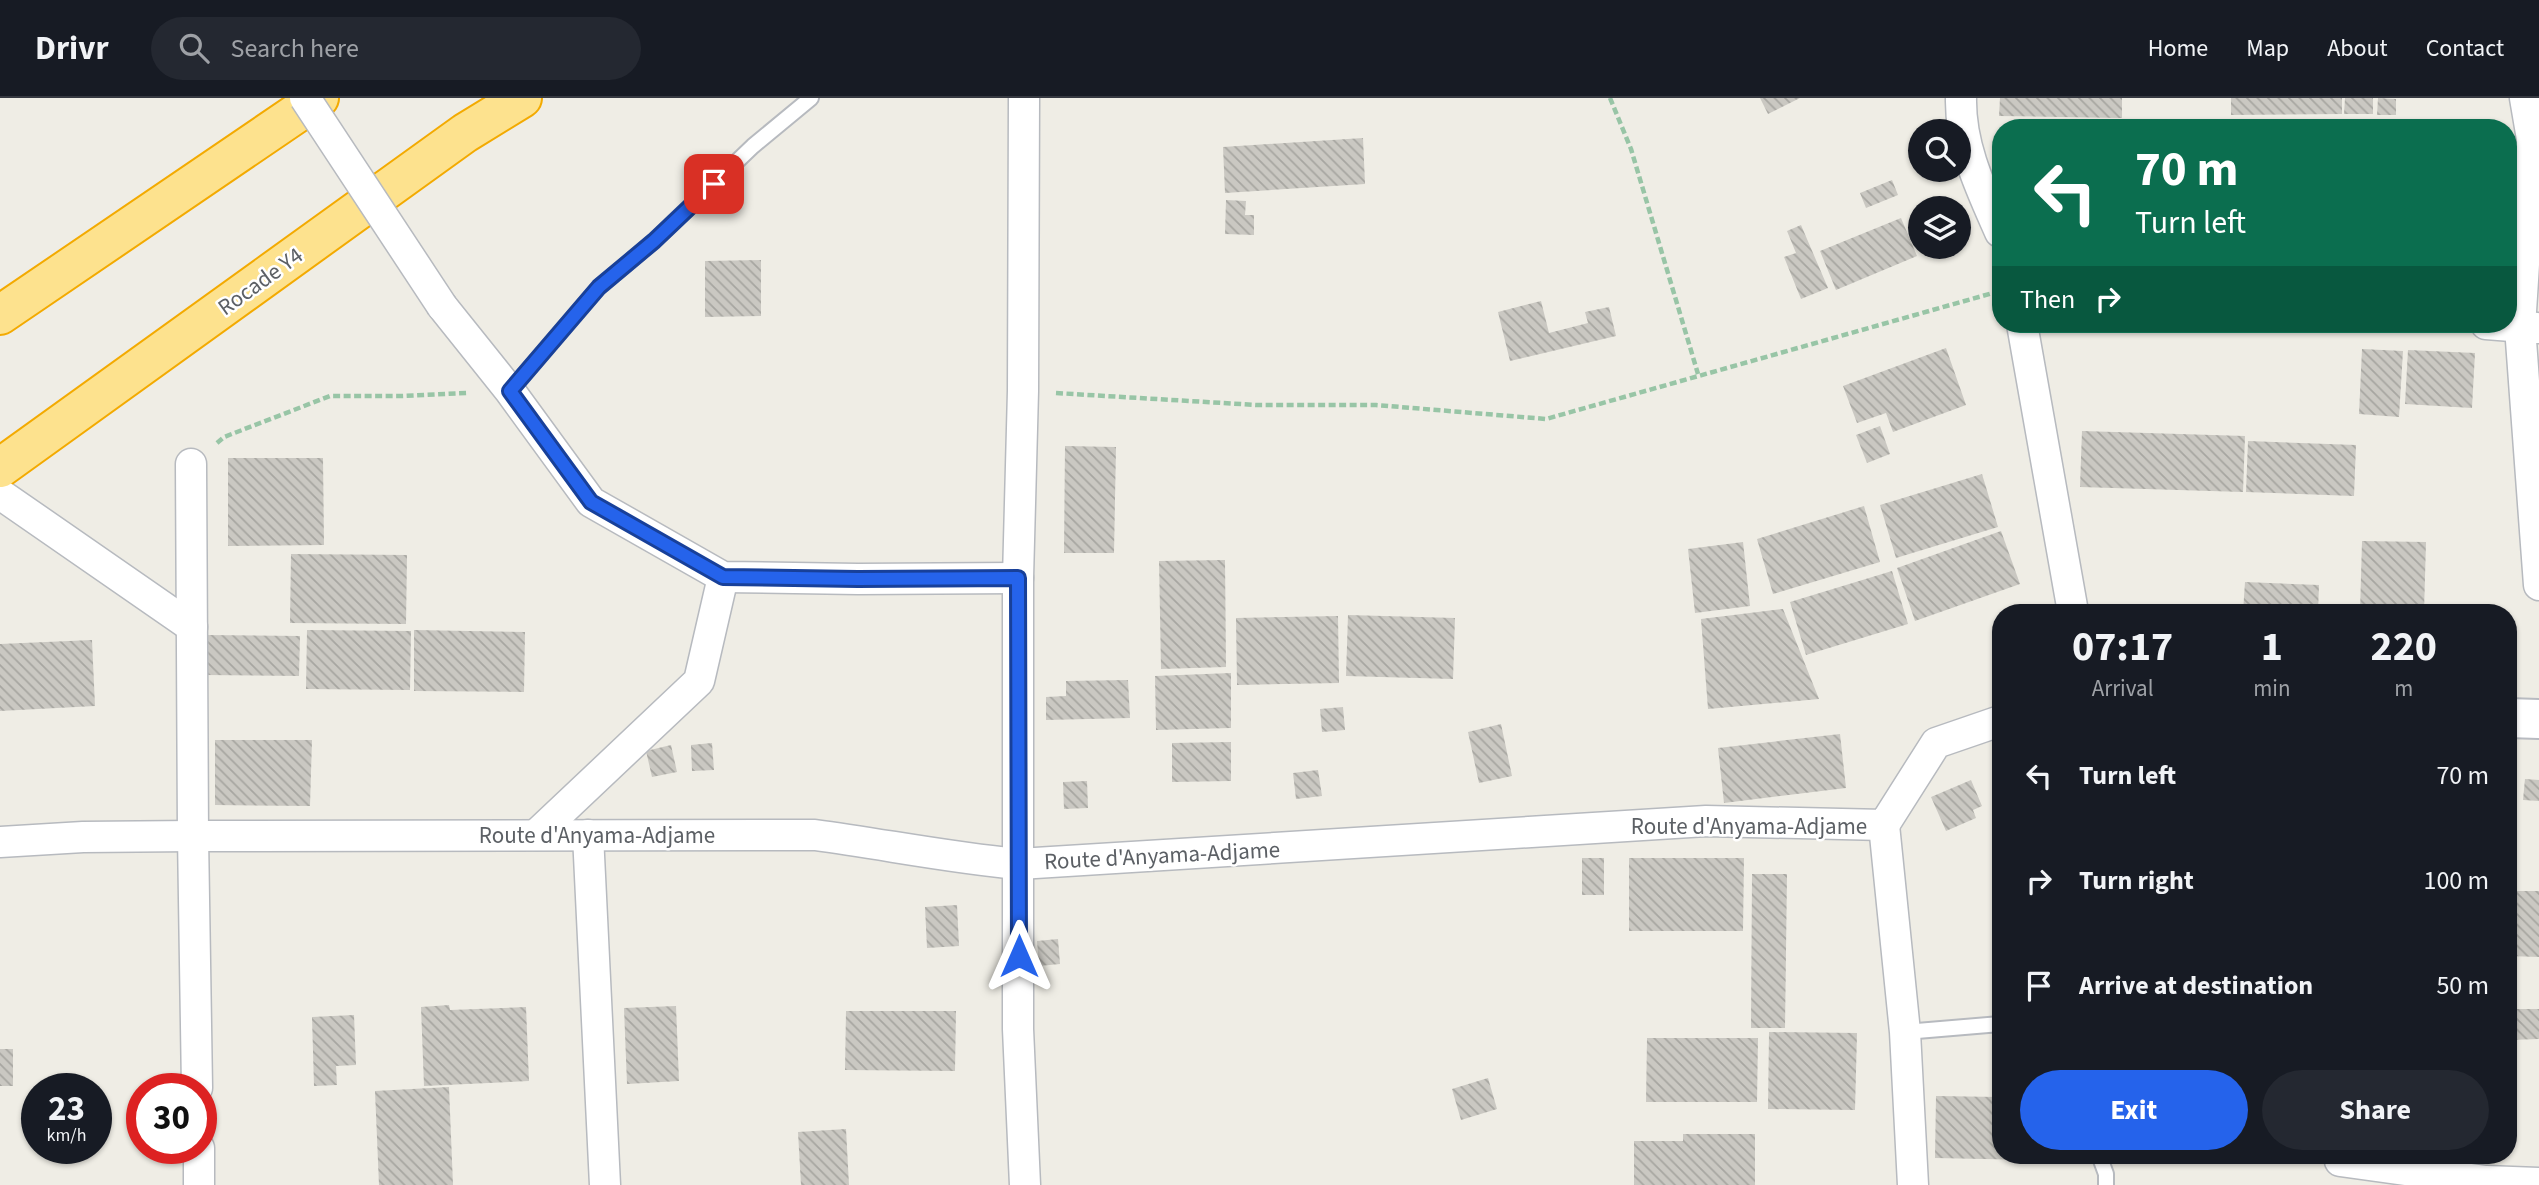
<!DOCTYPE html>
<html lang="en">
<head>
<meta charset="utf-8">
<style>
  body { margin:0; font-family:"Source Sans 3",sans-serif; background:#242831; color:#f1f3f6; height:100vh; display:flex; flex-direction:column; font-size:26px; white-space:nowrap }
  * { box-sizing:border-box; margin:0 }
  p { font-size:23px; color:#9ea1a6 }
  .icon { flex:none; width:38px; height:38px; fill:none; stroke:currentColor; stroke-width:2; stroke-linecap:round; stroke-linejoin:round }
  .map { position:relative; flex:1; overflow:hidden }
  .side { position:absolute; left:1992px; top:506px; width:525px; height:560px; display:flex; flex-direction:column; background:#171b24; border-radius:28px; box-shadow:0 2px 5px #0004 }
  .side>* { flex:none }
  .guide { position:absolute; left:1992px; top:21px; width:525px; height:214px; border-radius:28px; box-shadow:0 2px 5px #0004; background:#0b6e4f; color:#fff; overflow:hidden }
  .buttons { position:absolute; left:1908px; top:21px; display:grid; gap:14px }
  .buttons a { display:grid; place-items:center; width:63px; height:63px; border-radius:50%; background:#171b24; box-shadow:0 2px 5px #0004; font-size:35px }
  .speed { position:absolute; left:21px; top:975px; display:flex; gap:14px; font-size:35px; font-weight:700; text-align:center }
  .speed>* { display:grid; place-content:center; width:91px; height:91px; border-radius:50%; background:#171b24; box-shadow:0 2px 5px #0004; line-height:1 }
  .speed small { font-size:18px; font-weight:400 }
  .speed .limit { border:10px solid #d22; background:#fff; color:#111 }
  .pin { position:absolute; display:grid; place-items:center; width:60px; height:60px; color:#fff; margin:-30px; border-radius:14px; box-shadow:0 4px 10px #0006 }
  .me { position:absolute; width:77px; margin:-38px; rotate:0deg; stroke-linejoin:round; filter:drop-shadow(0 0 5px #0008) }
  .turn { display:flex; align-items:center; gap:24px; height:147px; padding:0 28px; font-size:32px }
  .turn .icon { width:91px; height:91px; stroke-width:2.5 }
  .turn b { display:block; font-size:49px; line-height:60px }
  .then { display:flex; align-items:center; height:66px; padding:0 28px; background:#0003; gap:14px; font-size:26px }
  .eta { display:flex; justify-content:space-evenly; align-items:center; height:119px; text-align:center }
  .eta b { font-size:42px; font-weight:700; line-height:49px }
  .button { display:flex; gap:14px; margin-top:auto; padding:14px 28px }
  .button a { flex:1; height:80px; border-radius:42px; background:#2563eb; color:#fff; font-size:28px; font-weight:700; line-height:80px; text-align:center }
  .button a+a { background:#242831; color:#f1f3f6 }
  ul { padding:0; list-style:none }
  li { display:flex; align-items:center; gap:21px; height:105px; padding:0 28px }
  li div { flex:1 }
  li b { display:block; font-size:26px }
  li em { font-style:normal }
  header { display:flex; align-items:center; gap:42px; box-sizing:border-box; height:98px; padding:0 35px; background:#171b24; border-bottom:2px solid #363941 }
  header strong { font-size:33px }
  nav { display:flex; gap:38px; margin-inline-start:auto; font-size:24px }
  .search { width:490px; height:63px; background:#242831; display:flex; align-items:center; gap:18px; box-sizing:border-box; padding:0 24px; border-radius:38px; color:#9ea1a6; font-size:26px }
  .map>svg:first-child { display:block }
  .building { fill:url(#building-back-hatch) }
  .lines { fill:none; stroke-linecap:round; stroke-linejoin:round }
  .lane-casing { stroke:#b7babf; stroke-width:18 }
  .street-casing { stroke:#b7babf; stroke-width:33 }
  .secondary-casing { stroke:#b8bbc1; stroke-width:42 }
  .highway-casing { stroke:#f3aa01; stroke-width:42 }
  .path { stroke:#98c5a6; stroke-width:4.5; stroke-dasharray:7 3.5; stroke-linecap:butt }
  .lane { stroke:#fff; stroke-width:14 }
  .street { stroke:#fff; stroke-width:30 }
  .secondary { stroke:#fff; stroke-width:38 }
  .highway { stroke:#fde28e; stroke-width:38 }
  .street-bridge-casing { stroke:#b7babf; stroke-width:33; stroke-linecap:butt }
  .street-bridge { stroke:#fff; stroke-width:30 }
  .route-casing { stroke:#184099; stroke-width:18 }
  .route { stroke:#2563eb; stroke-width:12 }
  .labels { text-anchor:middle; stroke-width:5; stroke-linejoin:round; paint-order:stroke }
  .street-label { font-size:23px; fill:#5c6065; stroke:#fff }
</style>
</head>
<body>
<header>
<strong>Drivr</strong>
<div class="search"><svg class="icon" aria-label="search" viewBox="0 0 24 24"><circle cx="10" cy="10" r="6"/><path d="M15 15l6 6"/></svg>Search here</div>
<nav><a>Home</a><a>Map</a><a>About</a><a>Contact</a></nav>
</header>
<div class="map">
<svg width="2539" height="1087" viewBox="0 0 2539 1087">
  <defs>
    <pattern id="building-back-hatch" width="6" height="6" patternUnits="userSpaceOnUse" patternTransform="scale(1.75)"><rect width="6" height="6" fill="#cac8c2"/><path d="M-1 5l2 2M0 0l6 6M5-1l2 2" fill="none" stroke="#a7a6a1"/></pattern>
  </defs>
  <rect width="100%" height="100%" fill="#efede5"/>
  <g class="building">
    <polygon points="1760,0 1800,0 1768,16"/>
    <polygon points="2000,0 2122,0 2122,20 1999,18"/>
    <polygon points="2231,0 2342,0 2342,16 2231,17"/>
    <polygon points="2345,0 2373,0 2373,16 2344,16"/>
    <polygon points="2378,0 2396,1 2396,17 2377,17"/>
    <polygon points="1363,40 1365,86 1225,95 1223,49"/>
    <polygon points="1892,82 1898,97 1866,110 1860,95"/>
    <polygon points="1226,102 1246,103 1245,117 1254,117 1254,137 1225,136"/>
    <polygon points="1901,120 1917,158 1836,192 1820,153"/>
    <polygon points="1801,127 1828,190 1801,201 1784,159 1796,155 1787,133"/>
    <polygon points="761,162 761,218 705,219 705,163"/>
    <polygon points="1541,203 1549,235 1588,225 1585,214 1609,209 1616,238 1510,263 1498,214"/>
    <polygon points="1946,250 1966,307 1893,334 1886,315 1857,325 1843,288"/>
    <polygon points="2362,251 2403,253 2399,319 2359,316"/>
    <polygon points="2408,252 2475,255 2472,310 2405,306"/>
    <polygon points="1880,328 1890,356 1867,365 1856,337"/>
    <polygon points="2082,333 2245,338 2243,394 2080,389"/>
    <polygon points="2248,343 2356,347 2354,398 2246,394"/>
    <polygon points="1065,348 1116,349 1114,455 1064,455"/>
    <polygon points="228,360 323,360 324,447 228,448"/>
    <polygon points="1982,376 1998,429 1896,460 1880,407"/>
    <polygon points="1864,408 1880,464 1773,496 1757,441"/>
    <polygon points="2001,433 2020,486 1915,523 1897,470"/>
    <polygon points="2362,443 2426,444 2424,514 2360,514"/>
    <polygon points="1743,444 1750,508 1695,515 1688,451"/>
    <polygon points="291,456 407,457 406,526 290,525"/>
    <polygon points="1225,462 1226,569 1161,571 1159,463"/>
    <polygon points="1892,473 1908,526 1806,557 1790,504"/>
    <polygon points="2245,484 2319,487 2318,514 2243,514"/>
    <polygon points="1783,511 1819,601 1708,611 1701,521"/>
    <polygon points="1348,517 1455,520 1453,581 1346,578"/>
    <polygon points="1338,518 1339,585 1237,587 1236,520"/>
    <polygon points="307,532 411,533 410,592 306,591"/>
    <polygon points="414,532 525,534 524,594 414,593"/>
    <polygon points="205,537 300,538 299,578 205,577"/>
    <polygon points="92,542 95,608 0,613 0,546"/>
    <polygon points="1231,575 1231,630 1156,632 1155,578"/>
    <polygon points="1128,582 1130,620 1046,622 1046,599 1066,598 1066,583"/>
    <polygon points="1343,609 1345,632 1322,634 1320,611"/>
    <polygon points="1501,626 1512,678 1479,685 1468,634"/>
    <polygon points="1840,636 1846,690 1724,705 1718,650"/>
    <polygon points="215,642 312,642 310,708 215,707"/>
    <polygon points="1231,644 1231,683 1172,684 1172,645"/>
    <polygon points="712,645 714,672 692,673 691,647"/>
    <polygon points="671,647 677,674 652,679 646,653"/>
    <polygon points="1318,672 1322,698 1296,701 1293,675"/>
    <polygon points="2525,681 2539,682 2539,703 2523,702"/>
    <polygon points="1971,682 1982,708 1973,712 1976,720 1946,733 1931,699"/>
    <polygon points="1087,683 1088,710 1064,711 1063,684"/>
    <rect x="1582" y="760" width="22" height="37"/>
    <polygon points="1629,760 1744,760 1743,833 1629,833"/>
    <polygon points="1752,776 1787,776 1785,930 1751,930"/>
    <polygon points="2508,793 2539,793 2539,859 2508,858"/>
    <polygon points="957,807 959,848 927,850 925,809"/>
    <polygon points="1058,841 1060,866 1039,868 1037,843"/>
    <polygon points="449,907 450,912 526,909 529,983 424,988 421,909"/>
    <polygon points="676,908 679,983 627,986 624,910"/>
    <polygon points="2510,911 2539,911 2539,941 2510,942"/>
    <polygon points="846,913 956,913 955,973 845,972"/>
    <polygon points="354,917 356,967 336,968 337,987 314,988 312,919"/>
    <polygon points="1769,934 1857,935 1855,1012 1768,1011"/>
    <polygon points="1647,940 1758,940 1757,1004 1646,1004"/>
    <rect x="0" y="951" width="13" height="37"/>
    <polygon points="1488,980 1497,1011 1461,1022 1452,991"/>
    <polygon points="449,989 453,1087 379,1087 375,993"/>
    <polygon points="1936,998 2000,999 2000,1057 2032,1057 2032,1062 1935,1060"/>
    <polygon points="846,1031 849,1087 801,1087 798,1034"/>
    <polygon points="1683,1036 1755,1036 1755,1087 1634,1087 1634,1043 1683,1043"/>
  </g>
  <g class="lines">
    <g class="lane-casing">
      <g id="lane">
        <polyline points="510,293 599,189 654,143 753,48 811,0"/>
        <polyline points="1905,934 2000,926"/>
        <polyline points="2099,1057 2106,1076 2106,1087"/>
      </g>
    </g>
    <g class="street-casing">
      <g id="street">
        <polyline points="1024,0 1023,293 1018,480 1018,931 1025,1087"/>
        <path d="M1961 0C1960 48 1981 91 2000 134"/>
        <polyline points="2525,0 2532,41 2520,229 2539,487"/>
        <polyline points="442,208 510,293 591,404 723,479 858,481 1018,480"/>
        <polyline points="2022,226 2073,514"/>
        <polyline points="2486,226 2537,230"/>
        <polyline points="191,366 193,738 197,990"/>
        <polyline points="0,396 192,529"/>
        <polyline points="1884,727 1905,934 1913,1087"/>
        <polyline points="536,737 699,583 723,479"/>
        <polyline points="588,737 605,1087"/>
        <path d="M0 744 83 739 193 738 815 737C883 746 951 760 1019 766L1706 723 1884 727 1936 645 2000 623"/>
        <polyline points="199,1050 199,1087"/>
        <polyline points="2340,1063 2486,1083 2539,1085"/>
      </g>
    </g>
    <g class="secondary-casing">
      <polyline id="secondary" points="2508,620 2539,621"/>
    </g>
    <g class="highway-casing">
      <g id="highway">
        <polyline points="0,217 319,0"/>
        <polyline points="0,370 465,35 522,0"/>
      </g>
    </g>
    <g class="path">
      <polyline points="1610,0 1631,51 1698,276"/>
      <polyline points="1056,295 1256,307 1376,307 1546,321 2000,193"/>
      <polyline points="217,345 224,339 330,298 402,298 467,295"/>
    </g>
    <use href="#lane" class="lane"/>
    <use href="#street" class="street"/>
    <use href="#secondary" class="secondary"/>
    <use href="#highway" class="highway"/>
    <g class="street-bridge-casing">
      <polyline id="street-bridge" points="305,0 442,208"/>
    </g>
    <use href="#street-bridge" class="street-bridge"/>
  </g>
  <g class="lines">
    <g class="route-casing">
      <polyline id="route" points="714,86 654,143 599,189 510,293 591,404 723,479 858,481 1018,480 1019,858"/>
    </g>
    <use href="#route" class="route"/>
  </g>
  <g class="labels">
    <g class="street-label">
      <text transform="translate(260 183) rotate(-36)" y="8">Rocade Y4</text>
      <text x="1749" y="736">Route d'Anyama-Adjame</text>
      <text x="597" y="745">Route d'Anyama-Adjame</text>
      <text transform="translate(1162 757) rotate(-3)" y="8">Route d'Anyama-Adjame</text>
    </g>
  </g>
</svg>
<div class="buttons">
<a><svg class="icon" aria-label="search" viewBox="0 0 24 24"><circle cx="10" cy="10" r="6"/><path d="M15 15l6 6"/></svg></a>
<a><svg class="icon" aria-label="layers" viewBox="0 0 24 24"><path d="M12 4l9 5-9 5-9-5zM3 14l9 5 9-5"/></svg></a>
</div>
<div class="speed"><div>23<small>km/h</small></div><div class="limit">30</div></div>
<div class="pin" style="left:714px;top:86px;background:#d93025"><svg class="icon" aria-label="arrive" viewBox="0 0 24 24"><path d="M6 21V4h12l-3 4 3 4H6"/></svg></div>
<svg class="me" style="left:1019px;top:858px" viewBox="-20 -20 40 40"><path d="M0-17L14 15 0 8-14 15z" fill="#2563eb" stroke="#fff" stroke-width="4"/></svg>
<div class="guide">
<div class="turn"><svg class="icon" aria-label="left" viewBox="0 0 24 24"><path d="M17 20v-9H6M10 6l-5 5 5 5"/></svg><div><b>70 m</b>Turn left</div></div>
<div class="then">Then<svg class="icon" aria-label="right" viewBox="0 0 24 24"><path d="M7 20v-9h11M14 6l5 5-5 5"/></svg></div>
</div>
<section class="side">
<div class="eta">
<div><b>07:17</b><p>Arrival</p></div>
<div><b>1</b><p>min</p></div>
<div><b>220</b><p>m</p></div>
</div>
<ul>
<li><svg class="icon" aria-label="left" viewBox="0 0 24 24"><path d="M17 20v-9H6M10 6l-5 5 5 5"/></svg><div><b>Turn left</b></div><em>70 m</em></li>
<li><svg class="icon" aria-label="right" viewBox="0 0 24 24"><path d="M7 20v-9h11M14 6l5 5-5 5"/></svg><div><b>Turn right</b></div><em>100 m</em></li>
<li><svg class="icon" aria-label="arrive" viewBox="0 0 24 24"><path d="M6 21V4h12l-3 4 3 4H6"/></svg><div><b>Arrive at destination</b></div><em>50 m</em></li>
</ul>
<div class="button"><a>Exit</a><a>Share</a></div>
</section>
</div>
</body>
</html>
